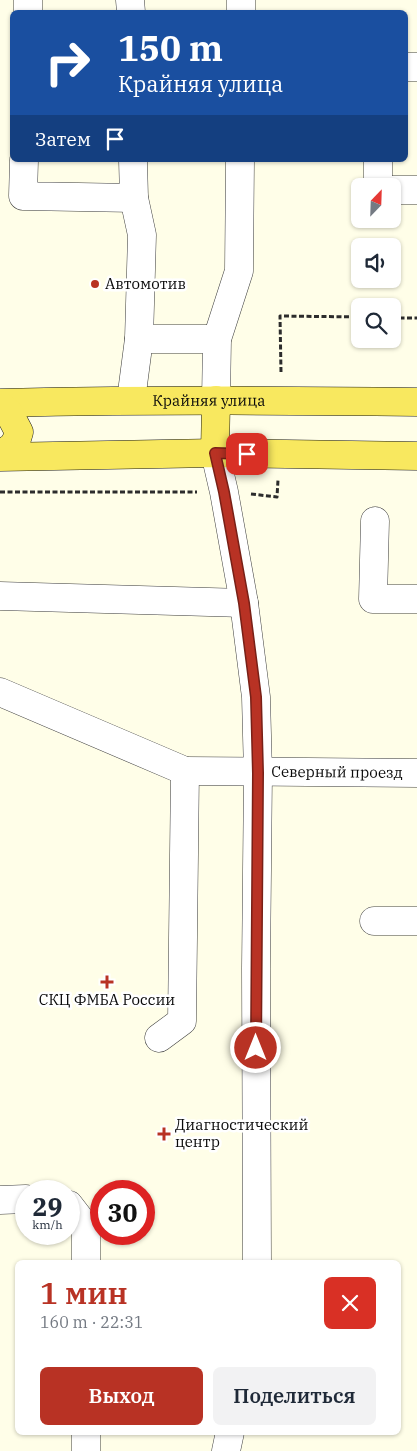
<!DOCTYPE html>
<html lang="ru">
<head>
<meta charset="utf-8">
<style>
  body { margin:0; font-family:"IBM Plex Serif",serif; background:#f2f2f3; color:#1f2937; height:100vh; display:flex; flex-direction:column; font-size:19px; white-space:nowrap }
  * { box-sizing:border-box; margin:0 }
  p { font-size:16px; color:#747a83 }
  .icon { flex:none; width:28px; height:28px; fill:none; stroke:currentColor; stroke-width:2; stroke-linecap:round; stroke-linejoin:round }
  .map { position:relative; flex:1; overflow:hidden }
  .panel { position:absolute; left:15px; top:1260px; width:386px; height:175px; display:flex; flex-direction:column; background:#fff; border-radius:8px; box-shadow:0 1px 4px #0004 }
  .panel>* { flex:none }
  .hud { position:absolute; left:10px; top:10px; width:398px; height:152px; border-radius:8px; box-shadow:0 1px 4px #0004; background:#1a4fa0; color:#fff; overflow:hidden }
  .needle { width:32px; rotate:23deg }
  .tools { position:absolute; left:351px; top:178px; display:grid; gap:10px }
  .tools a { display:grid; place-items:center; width:50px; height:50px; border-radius:8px; background:#fff; box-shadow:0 1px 4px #0004; font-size:25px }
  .speed { position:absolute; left:15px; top:1180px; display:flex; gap:10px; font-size:25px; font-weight:700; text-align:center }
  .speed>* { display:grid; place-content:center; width:65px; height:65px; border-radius:50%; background:#fff; box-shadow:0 1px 4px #0004; line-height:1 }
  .speed small { font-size:12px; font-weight:400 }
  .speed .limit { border:8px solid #d22; background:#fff; color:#111 }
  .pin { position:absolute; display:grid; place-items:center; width:42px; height:42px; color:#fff; margin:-21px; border-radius:10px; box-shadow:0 2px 8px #0006 }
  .me { position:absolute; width:55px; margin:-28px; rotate:0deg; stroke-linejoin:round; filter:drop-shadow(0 0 4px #0008) }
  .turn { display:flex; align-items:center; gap:18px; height:105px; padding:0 25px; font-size:22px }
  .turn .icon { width:65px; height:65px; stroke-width:2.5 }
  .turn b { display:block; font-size:35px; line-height:42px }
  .then { display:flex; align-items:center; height:48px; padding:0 25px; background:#0003; gap:10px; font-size:19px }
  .round { display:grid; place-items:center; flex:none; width:52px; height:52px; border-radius:8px; background:#f2f2f3 }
  .headline { display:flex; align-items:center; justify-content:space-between; height:85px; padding:0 25px }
  h1 { font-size:30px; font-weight:600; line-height:38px; color:#b83224 }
  .button { display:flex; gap:10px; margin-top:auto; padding:10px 25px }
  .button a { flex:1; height:58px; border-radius:8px; background:#b83224; color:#fff; font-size:20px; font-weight:600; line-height:58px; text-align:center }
  .button a+a { background:#f2f2f3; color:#1f2937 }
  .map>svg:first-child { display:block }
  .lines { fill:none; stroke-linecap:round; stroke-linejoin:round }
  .minor-casing { stroke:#3d3d3d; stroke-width:29 }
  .major-casing { stroke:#1b1b1b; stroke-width:29 }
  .path { stroke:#2c2c2c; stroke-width:3; stroke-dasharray:5 2.5; stroke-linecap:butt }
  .minor { stroke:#fff; stroke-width:28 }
  .major { stroke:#f8e85f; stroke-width:28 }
  .route-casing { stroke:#782017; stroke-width:12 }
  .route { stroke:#b83224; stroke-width:9 }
  .poi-dot { fill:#b83224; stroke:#fff; stroke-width:2 }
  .labels { text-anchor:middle; stroke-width:5; stroke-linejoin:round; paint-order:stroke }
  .poi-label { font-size:15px; fill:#0a0a0a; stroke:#fff; text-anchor:start }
  .street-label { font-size:15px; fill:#0a0a0a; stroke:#fff }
</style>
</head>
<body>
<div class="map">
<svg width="417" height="1451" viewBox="0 0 417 1451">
  <rect width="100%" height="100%" fill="#fffee8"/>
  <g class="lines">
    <g class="minor-casing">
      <g id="minor">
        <polyline points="130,0 131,12"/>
        <polyline points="28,12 28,0"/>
        <polyline points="241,12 241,0"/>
        <polyline points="405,67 417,67"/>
        <polyline points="24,160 23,196 134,198"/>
        <polyline points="133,160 134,198 142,235 139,339"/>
        <polyline points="378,186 378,160"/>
        <polyline points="392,190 417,190"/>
        <polyline points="131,400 139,339 217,339"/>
        <polyline points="216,400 217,339 239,271 240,160"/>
        <polyline points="215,453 224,492 244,603 256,697 258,773 256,968 257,1262"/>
        <polyline points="375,521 373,599 417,599"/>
        <polyline points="0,596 244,603"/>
        <polyline points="0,692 185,771 182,1021 159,1038"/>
        <path id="s1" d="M185 771 417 773"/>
        <polyline points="374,921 417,921"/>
        <polyline points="0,1200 26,1199"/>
        <polyline points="69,1205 86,1227 86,1262"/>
        <polyline points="86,1451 86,1432"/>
        <polyline points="226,1451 230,1432"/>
      </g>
    </g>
    <g class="major-casing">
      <g id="major">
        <path id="s2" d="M0 403C139 400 278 400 417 402"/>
        <path d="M0 405 9 413 19 432C16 444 12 449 0 453"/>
        <polyline points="215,453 216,400"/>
        <polyline points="0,457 215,453 417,456"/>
      </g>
    </g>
    <g class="path">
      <polyline points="392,318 417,318"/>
      <polyline points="281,372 280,316 360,317"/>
      <polyline points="0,492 197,492"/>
      <polyline points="251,494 277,497 278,480"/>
    </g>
    <use href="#minor" class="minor"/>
    <use href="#major" class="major"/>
  </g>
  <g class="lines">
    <g class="route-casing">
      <polyline id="route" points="247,454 215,453 224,492 244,603 256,697 258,773 256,1048"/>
    </g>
    <use href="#route" class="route"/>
  </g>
  <g class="poi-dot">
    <circle cx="95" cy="284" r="5"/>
    <path d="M104.5 974.5h5v5h5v5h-5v5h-5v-5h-5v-5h5z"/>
    <path d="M161.5 1126.5h5v5h5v5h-5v5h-5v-5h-5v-5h5z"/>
  </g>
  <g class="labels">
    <g class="poi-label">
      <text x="105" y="289">Автомотив</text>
      <text x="107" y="1005" text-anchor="middle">СКЦ ФМБА России</text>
      <text x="175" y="1130">Диагностический<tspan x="175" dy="17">центр</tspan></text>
    </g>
    <g class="street-label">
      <text dy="5" stroke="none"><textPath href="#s2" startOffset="209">Крайняя улица</textPath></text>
      <text dy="5" stroke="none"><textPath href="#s1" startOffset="152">Северный проезд</textPath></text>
    </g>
  </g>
</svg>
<div class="tools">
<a><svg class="needle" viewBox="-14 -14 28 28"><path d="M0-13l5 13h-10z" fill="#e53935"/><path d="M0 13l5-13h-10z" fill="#747a83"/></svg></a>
<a><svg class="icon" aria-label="sound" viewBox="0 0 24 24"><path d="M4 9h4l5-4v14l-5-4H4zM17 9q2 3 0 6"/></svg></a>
<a><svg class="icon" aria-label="search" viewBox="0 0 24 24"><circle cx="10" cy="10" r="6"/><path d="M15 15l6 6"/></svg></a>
</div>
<div class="speed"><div>29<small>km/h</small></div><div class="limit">30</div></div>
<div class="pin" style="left:247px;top:454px;background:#d93025"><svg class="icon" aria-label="arrive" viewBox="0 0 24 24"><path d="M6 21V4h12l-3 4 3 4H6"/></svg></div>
<svg class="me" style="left:256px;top:1048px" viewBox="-20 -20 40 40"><circle r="17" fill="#b83224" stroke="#fff" stroke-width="3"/><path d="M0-11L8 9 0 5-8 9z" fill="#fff"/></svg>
<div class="hud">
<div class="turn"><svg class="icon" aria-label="right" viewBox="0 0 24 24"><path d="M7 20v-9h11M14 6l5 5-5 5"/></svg><div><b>150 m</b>Крайняя улица</div></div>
<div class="then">Затем<svg class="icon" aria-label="arrive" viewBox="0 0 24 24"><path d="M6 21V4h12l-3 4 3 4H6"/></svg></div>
</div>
<section class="panel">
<div class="headline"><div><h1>1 мин</h1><p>160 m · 22:31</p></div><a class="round" style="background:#d93025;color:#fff"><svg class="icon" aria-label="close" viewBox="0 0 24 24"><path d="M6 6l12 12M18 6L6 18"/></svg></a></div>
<div class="button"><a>Выход</a><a>Поделиться</a></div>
</section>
</div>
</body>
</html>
